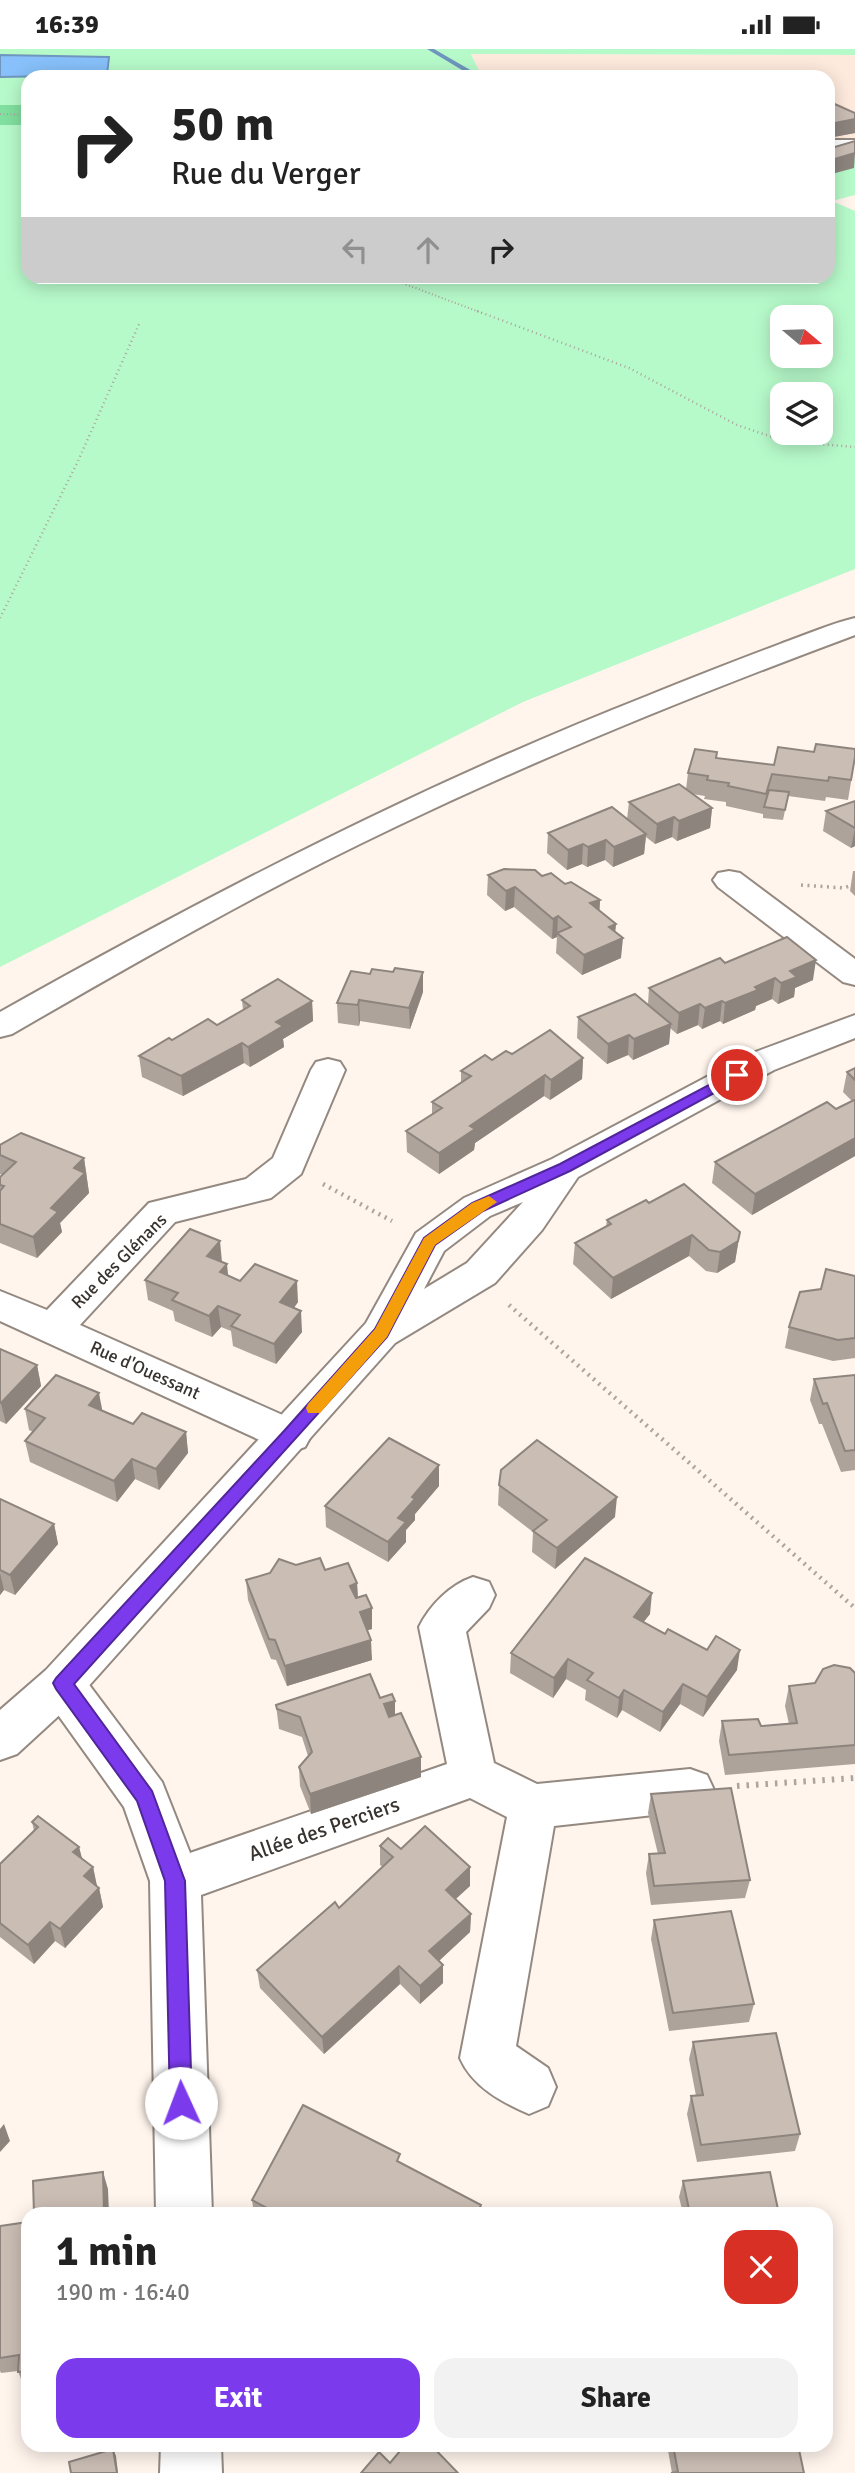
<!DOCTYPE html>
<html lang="en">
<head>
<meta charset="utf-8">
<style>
  body { margin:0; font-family:Signika,sans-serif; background:#f2f2f2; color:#222; height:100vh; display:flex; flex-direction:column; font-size:26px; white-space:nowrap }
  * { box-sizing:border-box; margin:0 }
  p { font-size:23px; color:#767676 }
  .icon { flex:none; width:38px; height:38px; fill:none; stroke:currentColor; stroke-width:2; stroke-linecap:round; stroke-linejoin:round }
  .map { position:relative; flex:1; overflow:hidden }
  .panel { position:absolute; left:21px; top:2158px; width:812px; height:245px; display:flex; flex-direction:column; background:#fff; border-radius:21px; box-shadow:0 4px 18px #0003 }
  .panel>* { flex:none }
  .banner { position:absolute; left:21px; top:21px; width:814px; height:214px; border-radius:21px; box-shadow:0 4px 18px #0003; background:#fff; color:#222; overflow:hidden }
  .needle { width:46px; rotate:109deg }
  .buttons { position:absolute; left:770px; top:256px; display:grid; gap:14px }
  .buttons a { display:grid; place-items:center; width:63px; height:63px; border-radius:14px; background:#fff; box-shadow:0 4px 18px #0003; font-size:35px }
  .pin { position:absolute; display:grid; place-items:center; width:60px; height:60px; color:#fff; margin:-30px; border:4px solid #fff; border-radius:50%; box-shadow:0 2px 7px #0007 }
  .me { position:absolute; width:77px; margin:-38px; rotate:358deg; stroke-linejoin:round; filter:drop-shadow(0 0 5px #0008) }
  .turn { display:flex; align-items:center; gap:24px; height:147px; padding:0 35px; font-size:32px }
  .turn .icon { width:91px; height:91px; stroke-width:2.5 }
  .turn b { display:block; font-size:49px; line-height:60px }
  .lanes { display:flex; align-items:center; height:66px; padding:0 35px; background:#0003; justify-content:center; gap:35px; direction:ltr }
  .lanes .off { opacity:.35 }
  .round { display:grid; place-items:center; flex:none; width:74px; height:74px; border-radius:21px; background:#f2f2f2 }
  .head { display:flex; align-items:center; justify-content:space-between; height:119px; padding:0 35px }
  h1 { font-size:42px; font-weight:700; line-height:52px }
  .primary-button { display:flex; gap:14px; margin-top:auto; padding:14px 35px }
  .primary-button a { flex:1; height:80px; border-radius:21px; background:#7c3aed; color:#fff; font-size:28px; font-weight:700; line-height:80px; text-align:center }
  .primary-button a+a { background:#f2f2f2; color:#222 }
  .status { display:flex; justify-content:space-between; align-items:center; height:49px; padding:0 35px; background:#fff; direction:ltr }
  .status svg { height:19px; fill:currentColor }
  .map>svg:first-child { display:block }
  .built { fill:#feeadc }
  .green { fill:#b7faca; fill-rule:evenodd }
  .forest { fill:#81df9f }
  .water { fill:#87c0fa; stroke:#6f96bd; stroke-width:2 }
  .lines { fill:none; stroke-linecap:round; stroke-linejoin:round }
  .stream { fill:#6f96bd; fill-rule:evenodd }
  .minor-casing { stroke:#948980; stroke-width:4 }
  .tertiary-casing { stroke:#948980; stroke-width:4 }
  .secondary-casing { stroke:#948980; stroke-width:4 }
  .path-far4 { stroke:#aca49e; stroke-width:2; stroke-dasharray:1 2.5; stroke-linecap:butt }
  .path-far3 { stroke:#aca49e; stroke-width:2.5; stroke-dasharray:1 3.5; stroke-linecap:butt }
  .path-far2 { stroke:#aca49e; stroke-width:3.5; stroke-dasharray:2 4.5; stroke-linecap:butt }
  .path-far1 { stroke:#aca49e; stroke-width:4.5; stroke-dasharray:2 5; stroke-linecap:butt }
  .path { stroke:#aca49e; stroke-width:6; stroke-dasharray:2.5 7; stroke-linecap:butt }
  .minor { fill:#fff; fill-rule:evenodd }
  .tertiary { fill:#fff; fill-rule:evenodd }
  .secondary { fill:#fff; fill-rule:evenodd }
  .wall { fill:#aea39b }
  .shaded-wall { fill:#8d847e }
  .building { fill:#cabdb4; stroke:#8d847e; stroke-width:2 }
  .route { fill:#7c3aed; stroke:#51269a; stroke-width:2 }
  .slow { fill:#f59e0b }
  .labels { text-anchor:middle; stroke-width:5; stroke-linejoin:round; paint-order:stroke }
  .street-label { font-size:18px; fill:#38332f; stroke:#fff }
  .near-street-label { font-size:21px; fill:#38332f; stroke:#fff }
</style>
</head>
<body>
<div class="status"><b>16:39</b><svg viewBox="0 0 49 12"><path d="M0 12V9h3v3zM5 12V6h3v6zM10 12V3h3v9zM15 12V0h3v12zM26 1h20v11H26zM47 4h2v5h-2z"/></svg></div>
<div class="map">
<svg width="855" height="2424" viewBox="0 0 855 2424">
  <rect width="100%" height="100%" fill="#fff5ed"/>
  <polygon class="built" points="471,5 855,6 855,100 845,100 828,94 828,28 482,28"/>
  <g class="green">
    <polygon points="0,0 855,0 855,6 471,5 482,28 28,28 28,56 0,56"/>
    <path d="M0 76H28V228H828V94L845 100H855V146L832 152 855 162V520L523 653 0 918ZM782 268H821V306H782ZM782 345H821V383H782Z"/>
  </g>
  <rect class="forest" x="0" y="56" width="28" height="20"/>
  <polygon class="water" points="0,6 109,8 107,26 0,28"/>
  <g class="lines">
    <polygon class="stream" points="427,0 434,0 472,22 473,28 467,28 467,24"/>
    <g class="minor-casing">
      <g id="minor">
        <rect x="828" y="91" width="27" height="10"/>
        <polygon points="729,822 740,824 855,910 855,936 843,933 718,838 713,831 718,824"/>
        <polygon points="328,1010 340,1013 345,1021 301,1125 271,1149 175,1173 80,1276 305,1376 311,1387 305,1398 290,1403 275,1398 0,1272 0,1242 47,1261 149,1154 246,1130 273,1109 311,1021 316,1013"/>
        <path d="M473 1528 489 1533 495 1546 489 1559 466 1583 494 1714 537 1735 690 1720 707 1726 714 1741 707 1756 690 1762 554 1777 516 1997 548 2019 556 2038 548 2057 529 2065C501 2053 472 2037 460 2009L507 1768 470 1749 201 1846 212 2165H156L150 1832 124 1758 46 1649 39 1635 46 1621 62 1615 78 1621 162 1733 190 1804 447 1715 419 1578C430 1556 450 1536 473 1528Z"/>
        <polygon points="161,2396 221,2396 222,2424 160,2424"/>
      </g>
    </g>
    <g class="tertiary-casing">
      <path id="tertiary" d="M855 966V989L774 1021 578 1128 542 1181 495 1234 395 1294 78 1649 17 1705 0 1711V1661L46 1621 366 1274 416 1184 464 1149 552 1110 750 1005ZM523 1153 467 1214 424 1240 444 1202 490 1167Z"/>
    </g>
    <g class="secondary-casing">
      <path id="secondary" d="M855 569V586C699 644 545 706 395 778 264 840 138 912 12 985L0 988V963C210 845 423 735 647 647 691 629 735 612 780 595 805 586 830 575 855 569Z"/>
    </g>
    <g class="path-far4">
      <polyline points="0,65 28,66"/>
      <polyline points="386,228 482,264"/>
    </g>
    <g class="path-far3">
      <polyline points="477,262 629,319 737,376 784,392 855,398"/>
      <polyline points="0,569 78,412 140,273"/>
    </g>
    <polyline class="path-far2" points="801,836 844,839 855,835"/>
    <g class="path-far1">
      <polyline points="323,1135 392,1172"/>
      <polyline points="509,1256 855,1559"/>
    </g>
    <polyline class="path" points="737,1737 855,1729"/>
    <use href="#minor" class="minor"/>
    <use href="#tertiary" class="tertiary"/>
    <use href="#secondary" class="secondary"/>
  </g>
  <g class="wall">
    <polygon points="828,52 855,64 855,84 828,89"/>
    <polygon points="717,709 774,716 855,709 848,751 826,748 825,752 788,747 783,771 763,769 763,765 726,757 726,753 704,750 705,747 692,745 712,759 710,779 677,792 672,788 655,795 646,788 644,805 613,818 605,811 587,818 582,815 567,821 547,804 548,784 627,770 629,753 686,740 688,724"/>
    <polygon points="855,752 855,797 851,799 823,782 826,762"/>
    <polygon points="853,822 855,822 855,847 850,842"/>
    <polygon points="488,826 542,827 565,835 600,851 599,862 616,875 615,883 621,909 582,926 556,904 557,888 552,890 514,858 505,862 487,846"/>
    <polygon points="725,914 813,931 795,939 794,948 778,955 772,950 756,957 755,961 723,975 720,972 702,980 698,976 677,985 670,979 669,995 633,1011 628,1006 607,1015 577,989 578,968 648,955 649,939"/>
    <polygon points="423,943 410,980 360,972 359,977 338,974 337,954"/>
    <polygon points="242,951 312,952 313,972 283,990 284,998 250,1018 244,1014 183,1047 142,1028 139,1007 172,991 217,976 243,961"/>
    <polygon points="512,1005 583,1009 582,1030 550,1051 544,1047 475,1094 474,1101 439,1125 407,1103 406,1082 432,1066 432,1053 461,1033 461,1022"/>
    <polygon points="855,1019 855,1107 752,1166 712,1134 715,1113 836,1060 852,1052 843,1043 847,1023"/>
    <polygon points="0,1096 84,1109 89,1144 60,1174 62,1183 37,1209 0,1194 0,1128 2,1126 0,1125"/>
    <polygon points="649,1154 740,1183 735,1213 717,1224 706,1222 689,1207 611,1250 573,1215 575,1194 606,1177 607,1171"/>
    <polygon points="222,1213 228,1227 298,1253 294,1259 302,1283 276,1315 233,1297 231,1282 221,1278 212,1288 175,1272 173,1262 148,1251 145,1231"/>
    <polygon points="855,1227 855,1309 833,1312 785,1299 789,1278 821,1240"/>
    <polygon points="0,1300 37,1316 41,1337 6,1375 0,1372"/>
    <polygon points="855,1326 855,1421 841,1423 822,1375 819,1375 810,1351 814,1330"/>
    <polygon points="25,1360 102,1362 133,1375 186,1383 188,1404 159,1441 135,1430 117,1453 30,1413 25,1392 33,1383 29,1381"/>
    <polygon points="499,1436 615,1468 555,1520 532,1503 533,1483 498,1456"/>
    <polygon points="439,1437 415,1465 415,1471 406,1481 406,1493 388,1513 326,1478 325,1457"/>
    <polygon points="0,1450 54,1475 58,1495 15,1546 4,1541 0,1546"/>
    <polygon points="296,1516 325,1521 357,1534 358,1548 372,1559 372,1580 367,1581 372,1611 287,1637 276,1611 271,1610 248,1551 246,1531"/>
    <polygon points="650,1565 643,1573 737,1621 703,1668 680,1655 660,1683 622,1661 617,1669 585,1651 586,1641 566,1630 553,1649 510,1624 511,1604"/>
    <polygon points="855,1624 855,1715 725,1726 719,1692 722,1672 761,1677 789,1675 785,1657 789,1637 815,1634"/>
    <polygon points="380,1649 395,1666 421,1708 421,1728 311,1765 300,1737 299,1718 308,1707 302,1688 279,1680 276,1656"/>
    <polygon points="651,1745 750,1831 745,1849 651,1856 646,1824 649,1805 658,1805 648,1764"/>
    <polygon points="32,1773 79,1798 82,1810 93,1818 97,1838 99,1839 103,1858 65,1899 55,1892 34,1915 0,1888 0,1815 34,1782"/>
    <polygon points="380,1797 401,1800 470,1818 470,1837 455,1850 471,1865 470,1883 439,1912 443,1934 420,1955 400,1935 324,2005 260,1939 257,1921 339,1859 383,1818 380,1816"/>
    <polygon points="654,1871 754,1955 749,1973 669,1982 651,1890"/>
    <polygon points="693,1993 800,2085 795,2102 697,2113 687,2065 691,2047 696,2047 689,2010"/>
    <polygon points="401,2114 481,2156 481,2165 254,2165 252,2151"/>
    <polygon points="683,2132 779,2165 683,2165 679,2148"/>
    <polygon points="28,2173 28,2337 24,2338 18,2322 1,2324 0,2322 0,2177"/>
    <polygon points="667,2396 798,2396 804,2424 672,2424"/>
  </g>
  <g class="shaded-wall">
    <polygon points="855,70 855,84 828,89 830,75"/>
    <polygon points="855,104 854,119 828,126 828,112"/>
    <polygon points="712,759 710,779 677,792 679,772"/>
    <polygon points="674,768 672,788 655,795 657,775"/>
    <polygon points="855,779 855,797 851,799"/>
    <polygon points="646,785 644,805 613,818 614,798"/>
    <polygon points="606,791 605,811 587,818 588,798"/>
    <polygon points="583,795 582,815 567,821 568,801"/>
    <polygon points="515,838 514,858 505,862 506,842"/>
    <polygon points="600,851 599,871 590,854"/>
    <polygon points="558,867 557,888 552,890 553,870"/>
    <polygon points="616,875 614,893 623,889 621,909 582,926 584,906 609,878"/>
    <polygon points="816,911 813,931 795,939 794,948 778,955 781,934 790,922"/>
    <polygon points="423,923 423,943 410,980 409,959"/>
    <polygon points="775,929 772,950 756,957 755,961 723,975 725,954 755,938"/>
    <polygon points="359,951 360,972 359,977 358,956"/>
    <polygon points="312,952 313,972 283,990 284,998 250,1018 248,998 276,973"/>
    <polygon points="722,952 720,972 702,980 705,959"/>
    <polygon points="700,955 698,976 677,985 679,964"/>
    <polygon points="671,975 669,995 633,1011 634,990"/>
    <polygon points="629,986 628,1006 607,1015 608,995"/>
    <polygon points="242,994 244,1014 183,1047 181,1027"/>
    <polygon points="583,1009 582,1030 550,1051 551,1031"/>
    <polygon points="545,1026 544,1047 475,1094 474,1101 439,1125 439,1104 470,1077"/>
    <polygon points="855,1089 855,1107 752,1166 755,1145"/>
    <polygon points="84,1109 89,1144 60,1174 62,1183 37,1209 33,1188 74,1119"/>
    <polygon points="740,1183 735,1213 717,1224 720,1203"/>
    <polygon points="692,1186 689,1207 611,1250 613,1229"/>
    <polygon points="220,1192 222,1213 207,1207"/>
    <polygon points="227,1215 229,1235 220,1223"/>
    <polygon points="297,1232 298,1253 282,1274 280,1253"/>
    <polygon points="218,1257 221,1278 212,1288 209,1267"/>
    <polygon points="301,1262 302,1283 276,1315 274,1295"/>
    <polygon points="37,1316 41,1337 6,1375 1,1354"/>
    <polygon points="99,1344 103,1365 89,1356"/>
    <polygon points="186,1383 188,1404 159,1441 156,1420"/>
    <polygon points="132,1410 135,1430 117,1453 114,1432"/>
    <polygon points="439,1416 439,1437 415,1465 415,1471 406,1481 406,1493 388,1513 388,1493 398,1469 412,1448"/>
    <polygon points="617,1448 615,1468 555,1520 557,1499"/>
    <polygon points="54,1475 58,1495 15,1546 10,1526"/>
    <polygon points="0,1524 4,1541 0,1546"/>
    <polygon points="357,1534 358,1554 350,1537"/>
    <polygon points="652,1544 650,1565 632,1588 634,1568"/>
    <polygon points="372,1559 372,1580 361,1583 360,1563"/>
    <polygon points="371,1591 372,1611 287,1637 285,1617"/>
    <polygon points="740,1601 737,1621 703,1668 707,1648"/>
    <polygon points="568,1610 566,1630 553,1649 554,1629"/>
    <polygon points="683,1635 680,1655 660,1683 663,1663"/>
    <polygon points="624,1641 622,1661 617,1669 619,1649"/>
    <polygon points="395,1652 395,1671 384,1675 384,1655"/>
    <polygon points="421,1708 421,1728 311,1765 310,1745"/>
    <polygon points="79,1798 84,1817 73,1803"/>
    <polygon points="93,1818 97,1837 89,1846 84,1827"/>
    <polygon points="470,1818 470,1837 445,1860 446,1841"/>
    <polygon points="99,1839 103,1858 65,1899 60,1880"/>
    <polygon points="471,1865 470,1883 429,1921 429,1902"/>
    <polygon points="50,1873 55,1892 34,1915 28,1896"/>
    <polygon points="443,1916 443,1934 420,1955 420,1937"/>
    <polygon points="399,1917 400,1935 324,2005 322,1988"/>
    <polygon points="4,2075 10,2092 0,2103 0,2080"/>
    <polygon points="103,2123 108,2140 109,2165 104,2165"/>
    <polygon points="113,2400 116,2407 118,2424 117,2424"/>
  </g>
  <g class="building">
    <polygon points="828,52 855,64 855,70 830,75 828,74"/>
    <polygon points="855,92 855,104 828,112 828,100"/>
    <polygon points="816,695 855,700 855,708 851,731 829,728 828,732 772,725 766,745 728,737 729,734 707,731 708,727 688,724 695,700 717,703 716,709 774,716 778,698 814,703"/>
    <polygon points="679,735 712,759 679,772 674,768 657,775 629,753"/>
    <polygon points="769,741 789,743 785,761 764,758"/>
    <polygon points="855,752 855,779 826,762"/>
    <polygon points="612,758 646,785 614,798 606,791 588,798 583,795 568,801 548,784"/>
    <polygon points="504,820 535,821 542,827 551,824 565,835 571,833 600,851 590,854 616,875 609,878 623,889 584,906 557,884 571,878 558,867 553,870 515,838 506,842 488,826"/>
    <polygon points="787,888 816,911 790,922 797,928 781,934 775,929 755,938 758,941 725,954 722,952 705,959 700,955 679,964 649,939 720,909 725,914"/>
    <polygon points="395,919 423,923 409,959 359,951 358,956 337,954 351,922 370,925 372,920 393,923"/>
    <polygon points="278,930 312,952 276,973 283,977 248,998 242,994 181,1027 139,1007 169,989 172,991 208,970 217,976 250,957 242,951"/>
    <polygon points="635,945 671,975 634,990 629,986 608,995 578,968"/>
    <polygon points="550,981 583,1009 551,1031 545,1026 470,1077 475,1080 439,1104 406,1082 442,1059 432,1053 471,1027 461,1022 485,1006 492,1011 506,1002 512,1005"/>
    <polygon points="855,1019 855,1031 847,1023"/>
    <polygon points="854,1051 855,1052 855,1089 755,1145 715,1113 827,1053 836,1060"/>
    <polygon points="21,1084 84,1109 74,1119 85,1124 51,1159 58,1163 33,1188 0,1175 0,1142 4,1137 0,1136 0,1128 16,1113 0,1106 0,1096"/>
    <polygon points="684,1135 740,1183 738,1192 720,1203 709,1201 692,1186 613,1229 575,1194 611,1175 607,1171 646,1151 649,1154"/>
    <polygon points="190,1180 220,1192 207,1207 227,1215 220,1223 240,1232 255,1215 297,1232 280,1253 301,1262 274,1295 231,1277 240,1266 218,1257 209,1267 172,1251 178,1244 145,1231"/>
    <polygon points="826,1220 855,1227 855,1289 838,1291 789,1278 800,1243 821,1240"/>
    <polygon points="0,1300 37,1316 1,1354 0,1354"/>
    <polygon points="56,1326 99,1344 89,1356 133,1375 142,1364 186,1383 156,1420 132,1410 114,1432 25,1392 45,1369 25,1360"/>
    <polygon points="855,1326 855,1401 845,1402 827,1354 823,1355 814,1330"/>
    <polygon points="389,1389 439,1416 412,1448 415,1450 398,1469 406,1473 388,1493 325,1457"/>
    <polygon points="537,1391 617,1448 557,1499 533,1482 547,1471 499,1436 501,1421"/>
    <polygon points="0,1450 54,1475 10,1526 0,1521"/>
    <polygon points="320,1509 325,1521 348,1514 357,1534 350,1537 356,1549 366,1546 372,1559 360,1563 371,1591 285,1617 275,1591 269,1590 246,1531 270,1524 279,1510 296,1516"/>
    <polygon points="585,1509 652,1544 634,1568 665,1585 668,1580 707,1601 716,1587 740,1601 707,1648 683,1635 663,1663 624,1641 619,1649 587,1631 593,1624 568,1610 554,1629 511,1604"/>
    <polygon points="834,1616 850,1619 855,1624 855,1696 729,1706 722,1672 758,1670 761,1677 797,1674 789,1637 815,1634 823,1620"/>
    <polygon points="370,1625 380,1649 392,1645 395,1652 384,1655 389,1668 401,1664 421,1708 310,1745 299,1718 312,1703 300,1668 277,1660 276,1656"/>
    <polygon points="731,1739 750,1831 654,1837 649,1805 665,1804 651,1745"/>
    <polygon points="38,1767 79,1798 73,1803 93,1818 84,1827 99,1839 60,1880 50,1873 28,1896 0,1874 0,1815 38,1778 32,1773"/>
    <polygon points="425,1777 470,1818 446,1841 471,1865 429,1902 443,1916 420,1937 399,1917 322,1988 257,1921 335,1853 339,1859 393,1808 380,1797 388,1789 401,1800"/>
    <polygon points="731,1862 754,1955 673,1964 654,1871"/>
    <polygon points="776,1984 800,2085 701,2096 691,2047 703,2046 693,1993"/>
    <polygon points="303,2056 400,2105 397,2112 481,2156 477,2165 278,2165 252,2151"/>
    <polygon points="103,2123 104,2165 34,2165 33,2132"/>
    <polygon points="770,2123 779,2165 690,2165 683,2132"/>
    <polygon points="28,2173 28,2322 18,2323 19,2306 0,2309 0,2177"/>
    <polygon points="405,2396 431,2396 458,2424 361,2424 379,2403 390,2414"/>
    <polygon points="673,2396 798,2396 804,2424 671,2424 678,2423"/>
    <polygon points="113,2400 117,2424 71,2424 69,2413"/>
  </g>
  <polygon class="route" points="737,1021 742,1023 744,1026 742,1029 570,1122 483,1162 435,1196 387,1288 74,1635 152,1742 185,1832 192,2054 189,2062 181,2065 173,2062 170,2054 165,1832 137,1752 56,1640 53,1634 56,1629 284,1382 375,1280 424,1189 472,1154 560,1115"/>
  <polygon class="slow" points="489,1147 497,1153 435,1196 387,1288 320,1364 308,1364 306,1359 308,1355 375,1280 424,1189 472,1154"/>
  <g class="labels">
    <g class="street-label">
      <text transform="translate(119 1212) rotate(-45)" y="6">Rue des Glénans</text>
      <text transform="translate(145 1321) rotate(24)" y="6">Rue d'Ouessant</text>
    </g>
    <g class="near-street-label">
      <text transform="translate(324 1780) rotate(-19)" y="7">Allée des Perciers</text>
    </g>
  </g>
</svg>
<div class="buttons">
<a><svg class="needle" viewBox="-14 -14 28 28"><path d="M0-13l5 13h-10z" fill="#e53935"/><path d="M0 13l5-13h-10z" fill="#767676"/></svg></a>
<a><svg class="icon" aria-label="layers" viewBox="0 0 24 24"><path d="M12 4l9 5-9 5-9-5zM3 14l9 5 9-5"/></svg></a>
</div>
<div class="pin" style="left:737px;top:1026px;background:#d93025"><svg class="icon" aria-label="arrive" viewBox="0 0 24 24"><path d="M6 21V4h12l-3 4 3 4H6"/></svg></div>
<svg class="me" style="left:181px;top:2054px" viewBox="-20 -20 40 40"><circle r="19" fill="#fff"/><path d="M0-13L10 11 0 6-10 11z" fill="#7c3aed"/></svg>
<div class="banner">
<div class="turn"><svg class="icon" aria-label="right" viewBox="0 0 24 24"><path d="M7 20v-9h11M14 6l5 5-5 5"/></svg><div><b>50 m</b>Rue du Verger</div></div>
<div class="lanes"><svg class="icon off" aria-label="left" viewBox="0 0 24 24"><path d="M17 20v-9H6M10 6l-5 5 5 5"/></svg><svg class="icon off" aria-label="ahead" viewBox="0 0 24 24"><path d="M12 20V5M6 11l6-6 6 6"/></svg><svg class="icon" aria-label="right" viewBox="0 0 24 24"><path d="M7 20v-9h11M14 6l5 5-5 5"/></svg></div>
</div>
<section class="panel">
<div class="head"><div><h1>1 min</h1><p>190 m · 16:40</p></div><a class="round" style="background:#d93025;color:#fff"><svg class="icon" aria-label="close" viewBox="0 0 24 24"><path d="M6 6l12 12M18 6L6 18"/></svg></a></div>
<div class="primary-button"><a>Exit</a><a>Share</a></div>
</section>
</div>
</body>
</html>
